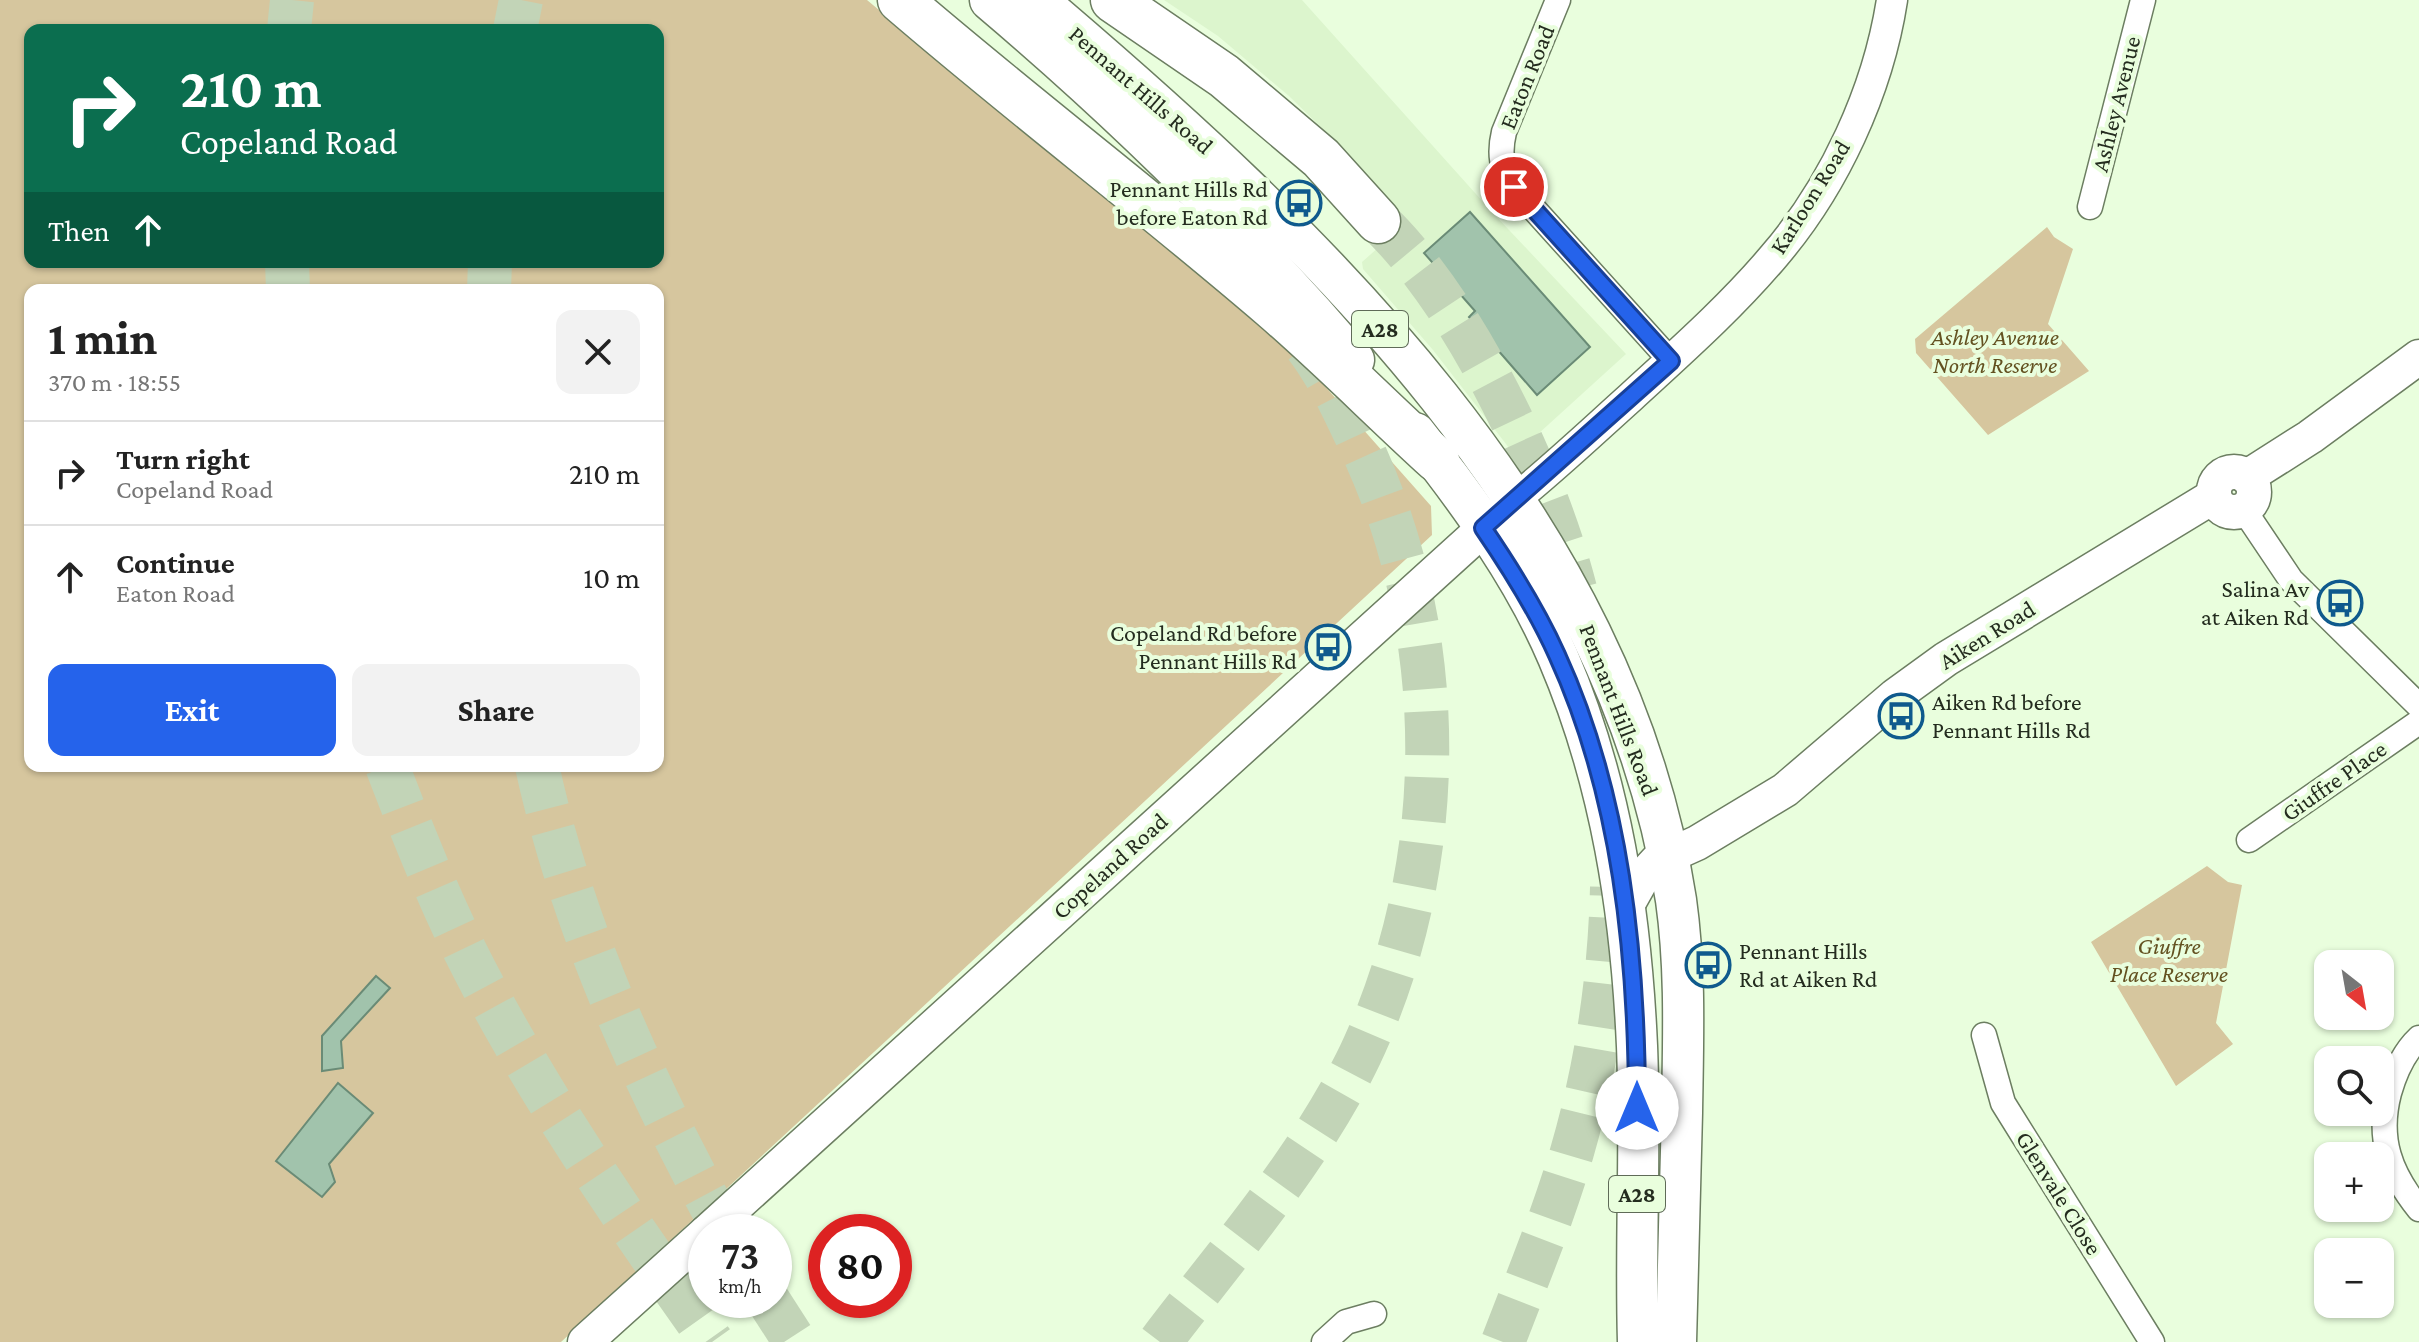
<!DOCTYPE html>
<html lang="en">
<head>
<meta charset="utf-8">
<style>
  body { margin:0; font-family:"Crimson Pro",serif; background:#f2f2f2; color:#222; height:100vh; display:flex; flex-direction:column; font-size:30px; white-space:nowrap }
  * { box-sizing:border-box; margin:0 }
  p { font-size:26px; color:#767676 }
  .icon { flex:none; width:44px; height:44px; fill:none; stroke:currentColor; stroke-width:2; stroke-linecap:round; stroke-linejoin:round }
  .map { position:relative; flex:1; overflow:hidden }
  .drawer { position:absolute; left:24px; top:284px; width:640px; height:488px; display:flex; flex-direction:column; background:#fff; border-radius:16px; box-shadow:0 2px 6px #0004 }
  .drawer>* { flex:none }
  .guide { position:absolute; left:24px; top:24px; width:640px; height:244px; border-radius:16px; box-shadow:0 2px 6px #0004; background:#0b6e4f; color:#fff; overflow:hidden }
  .needle { width:52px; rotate:149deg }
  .fabs { position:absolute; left:2314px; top:950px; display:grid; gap:16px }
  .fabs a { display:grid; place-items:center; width:80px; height:80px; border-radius:16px; background:#fff; box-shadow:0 2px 6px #0004; font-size:40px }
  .speed { position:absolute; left:688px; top:1214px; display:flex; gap:16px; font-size:40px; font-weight:700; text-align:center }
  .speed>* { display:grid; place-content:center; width:104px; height:104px; border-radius:50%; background:#fff; box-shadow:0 2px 6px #0004; line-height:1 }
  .speed small { font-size:20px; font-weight:400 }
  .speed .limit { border:12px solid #d22; background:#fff; color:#111 }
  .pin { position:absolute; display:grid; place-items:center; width:68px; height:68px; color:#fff; margin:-34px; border:4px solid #fff; border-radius:50%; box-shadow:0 2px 8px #0007 }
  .me { position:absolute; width:88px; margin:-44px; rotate:0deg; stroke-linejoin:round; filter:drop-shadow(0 0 6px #0008) }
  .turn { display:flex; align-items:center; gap:28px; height:168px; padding:0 24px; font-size:36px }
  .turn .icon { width:104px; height:104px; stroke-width:2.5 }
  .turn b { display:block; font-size:56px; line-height:68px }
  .then { display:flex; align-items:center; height:76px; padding:0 24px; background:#0003; gap:16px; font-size:30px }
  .round { display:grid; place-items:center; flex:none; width:84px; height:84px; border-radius:16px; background:#f2f2f2 }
  .headline { display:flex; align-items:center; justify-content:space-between; height:136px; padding:0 24px }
  h1 { font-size:48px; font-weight:700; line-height:60px }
  .button { display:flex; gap:16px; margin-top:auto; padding:16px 24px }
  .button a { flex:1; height:92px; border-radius:16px; background:#2563eb; color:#fff; font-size:32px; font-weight:700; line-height:92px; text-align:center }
  .button a+a { background:#f2f2f2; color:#222 }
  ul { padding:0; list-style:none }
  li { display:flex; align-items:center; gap:24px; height:104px; padding:0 24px; border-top:2px solid #e0e0e0 }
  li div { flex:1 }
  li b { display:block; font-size:30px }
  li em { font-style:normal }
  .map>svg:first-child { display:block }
  .built { fill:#dcf5cd }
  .green { fill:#d6c69e; fill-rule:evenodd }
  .building { fill:#a1c3ac; stroke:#6a8b76; stroke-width:2 }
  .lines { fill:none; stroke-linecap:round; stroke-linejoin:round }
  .motorway-tunnel { stroke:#c2d4b7; stroke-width:44; stroke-dasharray:44 22; stroke-linecap:butt }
  .minor-casing { stroke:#6c7e61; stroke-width:27 }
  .tertiary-casing { stroke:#6c7e61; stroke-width:33 }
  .secondary-casing { stroke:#6c7e61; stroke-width:37 }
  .trunk-casing { stroke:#6c7e61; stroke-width:43 }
  .motorway-casing { stroke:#6c7e61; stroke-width:47 }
  .minor { stroke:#fff; stroke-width:24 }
  .tertiary { stroke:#fff; stroke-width:30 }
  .secondary { stroke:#fff; stroke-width:34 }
  .trunk { stroke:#fff; stroke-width:40 }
  .motorway { stroke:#fff; stroke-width:44 }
  .route-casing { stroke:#184099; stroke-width:20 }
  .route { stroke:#2563eb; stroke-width:14 }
  .labels { text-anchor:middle; stroke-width:8; stroke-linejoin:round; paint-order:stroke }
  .shield { fill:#e9fedd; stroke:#5f6b58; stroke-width:2 }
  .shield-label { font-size:22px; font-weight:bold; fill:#242c1f }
  .street-label { font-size:24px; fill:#242c1f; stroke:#e9fedd }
  .poi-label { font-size:24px; fill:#242c1f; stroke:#e9fedd; text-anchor:end }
  .park-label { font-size:24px; font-style:italic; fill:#635120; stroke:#e9fedd }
</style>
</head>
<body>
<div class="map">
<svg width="2419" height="1342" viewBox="0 0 2419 1342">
  <rect width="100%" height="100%" fill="#e9fedd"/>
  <polygon class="built" points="1164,0 1302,0 1493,213 1626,354 1517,453 1513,453 1433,350 1363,269 1362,262 1388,239 1400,223 1399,212 1326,132 1289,96 1218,36"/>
  <g class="green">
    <path d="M0 0H867L1061 162 1276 331 1431 506 1432 535 561 1342H0ZM30 30H658V262H30ZM30 290H658V766H30Z"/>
    <polygon points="2047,227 2054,237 2073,249 2048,324 2089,371 1988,435 1916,353 1915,339"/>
    <polygon points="2207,866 2228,882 2242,885 2216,1023 2233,1044 2176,1086 2091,942"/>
  </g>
  <g class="building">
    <polygon points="1470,212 1590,347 1537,395 1469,317 1475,311 1424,253"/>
    <polygon points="376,976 390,988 341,1041 343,1068 322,1071 322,1036"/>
    <polygon points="338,1083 373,1113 329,1164 335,1182 322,1197 276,1161"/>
  </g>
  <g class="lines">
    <g class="motorway-tunnel">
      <polyline points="289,30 292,0"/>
      <polyline points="515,30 521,0"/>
      <path d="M1378 221C1464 303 1546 474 1575 589"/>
      <polyline points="287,262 288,290"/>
      <polyline points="489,290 490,262"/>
      <path d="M387 766C411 829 436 891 465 951 534 1089 623 1217 712 1342"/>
      <path d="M537 766C573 931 645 1085 725 1232"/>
      <polyline points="768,1300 795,1342"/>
      <path d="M1160 1342C1229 1251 1310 1159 1360 1055 1449 865 1450 636 1361 446 1345 412 1329 376 1306 346"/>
      <path d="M1503 1342C1527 1279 1553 1217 1572 1152 1597 1066 1610 976 1612 887"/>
    </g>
    <g class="minor-casing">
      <g id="minor">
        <path d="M1558 0 1504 132C1499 153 1501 169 1514 187L1671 361"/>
        <polyline points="2090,207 2143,0"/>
        <polyline points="2244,510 2291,580 2419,706"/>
        <polyline points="2249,840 2419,722"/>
        <polyline points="1984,1035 2003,1103 2152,1342"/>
        <path d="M2419 1038C2403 1053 2395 1072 2389 1093 2377 1139 2390 1173 2419 1209"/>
        <polyline points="1324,1342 1346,1322 1374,1314"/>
      </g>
    </g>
    <g class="tertiary-casing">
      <path id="tertiary" d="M1513 501C1554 468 1592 432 1631 397 1680 352 1731 307 1774 256 1834 186 1878 91 1892 0"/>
    </g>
    <g class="secondary-casing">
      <g id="secondary">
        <circle cx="2234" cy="492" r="20"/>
        <polyline points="2247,477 2310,437 2419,357"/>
        <polyline points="1626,907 1644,875 1657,861 1697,843 1785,790 1895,696 1946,659 2214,496"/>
        <polyline points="707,1232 1504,510"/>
        <polyline points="585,1342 706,1233"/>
      </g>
    </g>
    <g class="trunk-casing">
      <g id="trunk">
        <path d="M990 0C1120 110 1243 230 1354 360"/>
        <path d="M1037 0C1316 237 1617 521 1676 900 1686 971 1683 1042 1682 1113 1680 1189 1678 1266 1676 1342"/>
        <path d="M1415 433C1469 501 1524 577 1558 657 1611 781 1631 912 1637 1046 1641 1144 1635 1243 1638 1342"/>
      </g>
    </g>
    <g class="motorway-casing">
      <g id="motorway">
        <path d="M900 0C1022 105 1150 202 1271 306 1328 355 1381 409 1437 460"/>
        <polyline points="1113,0 1224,76 1321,158 1378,221"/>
      </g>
    </g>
    <use href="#minor" class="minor"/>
    <use href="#tertiary" class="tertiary"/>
    <use href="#secondary" class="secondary"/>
    <use href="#trunk" class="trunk"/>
    <use href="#motorway" class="motorway"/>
  </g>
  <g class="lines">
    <g class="route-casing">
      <path id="route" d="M1514 187 1671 361 1483 528C1511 569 1537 610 1557 655 1621 795 1637 955 1637 1108"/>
    </g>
    <use href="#route" class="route"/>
  </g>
  <defs>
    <g id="bus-ring" transform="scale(2.3)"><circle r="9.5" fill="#e9fedd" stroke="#0f5a8d" stroke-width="1.5"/><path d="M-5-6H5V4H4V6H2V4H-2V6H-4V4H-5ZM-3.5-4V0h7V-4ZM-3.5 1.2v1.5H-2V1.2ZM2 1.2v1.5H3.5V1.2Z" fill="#0f5a8d"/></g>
  </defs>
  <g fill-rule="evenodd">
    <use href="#bus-ring" x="1299" y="203"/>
    <use href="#bus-ring" x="2340" y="603"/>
    <use href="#bus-ring" x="1328" y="647"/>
    <use href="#bus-ring" x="1901" y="716"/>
    <use href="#bus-ring" x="1708" y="965"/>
  </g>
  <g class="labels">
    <g class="shield">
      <rect x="1352" y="311" width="56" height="36" rx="6"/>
      <rect x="1609" y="1176" width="56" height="36" rx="6"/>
    </g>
    <g class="shield-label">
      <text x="1380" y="337">A28</text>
      <text x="1637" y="1202">A28</text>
    </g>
    <g class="street-label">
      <text transform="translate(1527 77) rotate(-68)" y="8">Eaton Road</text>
      <text transform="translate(1141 90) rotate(41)" y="8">Pennant Hills Road</text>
      <text transform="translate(2116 104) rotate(-76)" y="8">Ashley Avenue</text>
      <text transform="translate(1810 197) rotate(-58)" y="8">Karloon Road</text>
      <text transform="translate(1987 635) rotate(-32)" y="8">Aiken Road</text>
      <text transform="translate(1619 710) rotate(69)" y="8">Pennant Hills Road</text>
      <text transform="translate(2334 781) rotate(-35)" y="8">Giuffre Place</text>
      <text transform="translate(1110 866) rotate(-42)" y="8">Copeland Road</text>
      <text transform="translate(2059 1193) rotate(58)" y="8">Glenvale Close</text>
    </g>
    <g class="poi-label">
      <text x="1268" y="197">Pennant Hills Rd<tspan x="1268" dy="28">before Eaton Rd</tspan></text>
      <text x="2309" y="597">Salina Av<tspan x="2309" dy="28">at Aiken Rd</tspan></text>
      <text x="1297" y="641">Copeland Rd before<tspan x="1297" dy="28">Pennant Hills Rd</tspan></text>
      <text x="1932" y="710" text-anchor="start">Aiken Rd before<tspan x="1932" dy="28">Pennant Hills Rd</tspan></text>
      <text x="1739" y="959" text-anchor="start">Pennant Hills<tspan x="1739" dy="28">Rd at Aiken Rd</tspan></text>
    </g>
    <g class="park-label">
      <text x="1995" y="345">Ashley Avenue<tspan x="1995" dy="28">North Reserve</tspan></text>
      <text x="2169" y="954">Giuffre<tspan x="2169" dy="28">Place Reserve</tspan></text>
    </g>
  </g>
</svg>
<div class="fabs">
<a><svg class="needle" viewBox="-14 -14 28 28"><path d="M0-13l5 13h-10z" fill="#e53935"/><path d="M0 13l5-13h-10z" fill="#767676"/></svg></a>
<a><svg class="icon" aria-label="search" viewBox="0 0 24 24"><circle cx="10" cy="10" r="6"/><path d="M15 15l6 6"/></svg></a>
<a>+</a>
<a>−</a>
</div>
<div class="speed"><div>73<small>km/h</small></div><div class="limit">80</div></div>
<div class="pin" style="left:1514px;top:187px;background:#d93025"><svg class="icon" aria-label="arrive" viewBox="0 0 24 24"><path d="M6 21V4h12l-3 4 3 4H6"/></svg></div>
<svg class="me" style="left:1637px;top:1108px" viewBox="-20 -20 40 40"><circle r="19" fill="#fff"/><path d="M0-13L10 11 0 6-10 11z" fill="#2563eb"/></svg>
<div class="guide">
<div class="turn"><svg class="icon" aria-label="right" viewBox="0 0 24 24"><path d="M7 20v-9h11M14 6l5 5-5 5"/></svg><div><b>210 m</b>Copeland Road</div></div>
<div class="then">Then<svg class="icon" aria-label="ahead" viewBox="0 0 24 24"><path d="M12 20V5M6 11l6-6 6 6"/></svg></div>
</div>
<section class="drawer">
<div class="headline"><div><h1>1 min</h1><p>370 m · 18:55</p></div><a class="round"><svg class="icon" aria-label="close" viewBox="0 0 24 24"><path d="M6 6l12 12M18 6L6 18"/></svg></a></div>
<ul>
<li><svg class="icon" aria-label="right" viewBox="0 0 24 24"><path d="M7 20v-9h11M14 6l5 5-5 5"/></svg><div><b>Turn right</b><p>Copeland Road</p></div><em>210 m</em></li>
<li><svg class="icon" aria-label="ahead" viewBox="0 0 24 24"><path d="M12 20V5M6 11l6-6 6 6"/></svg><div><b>Continue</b><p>Eaton Road</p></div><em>10 m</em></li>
</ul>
<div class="button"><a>Exit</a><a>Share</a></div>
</section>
</div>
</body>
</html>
